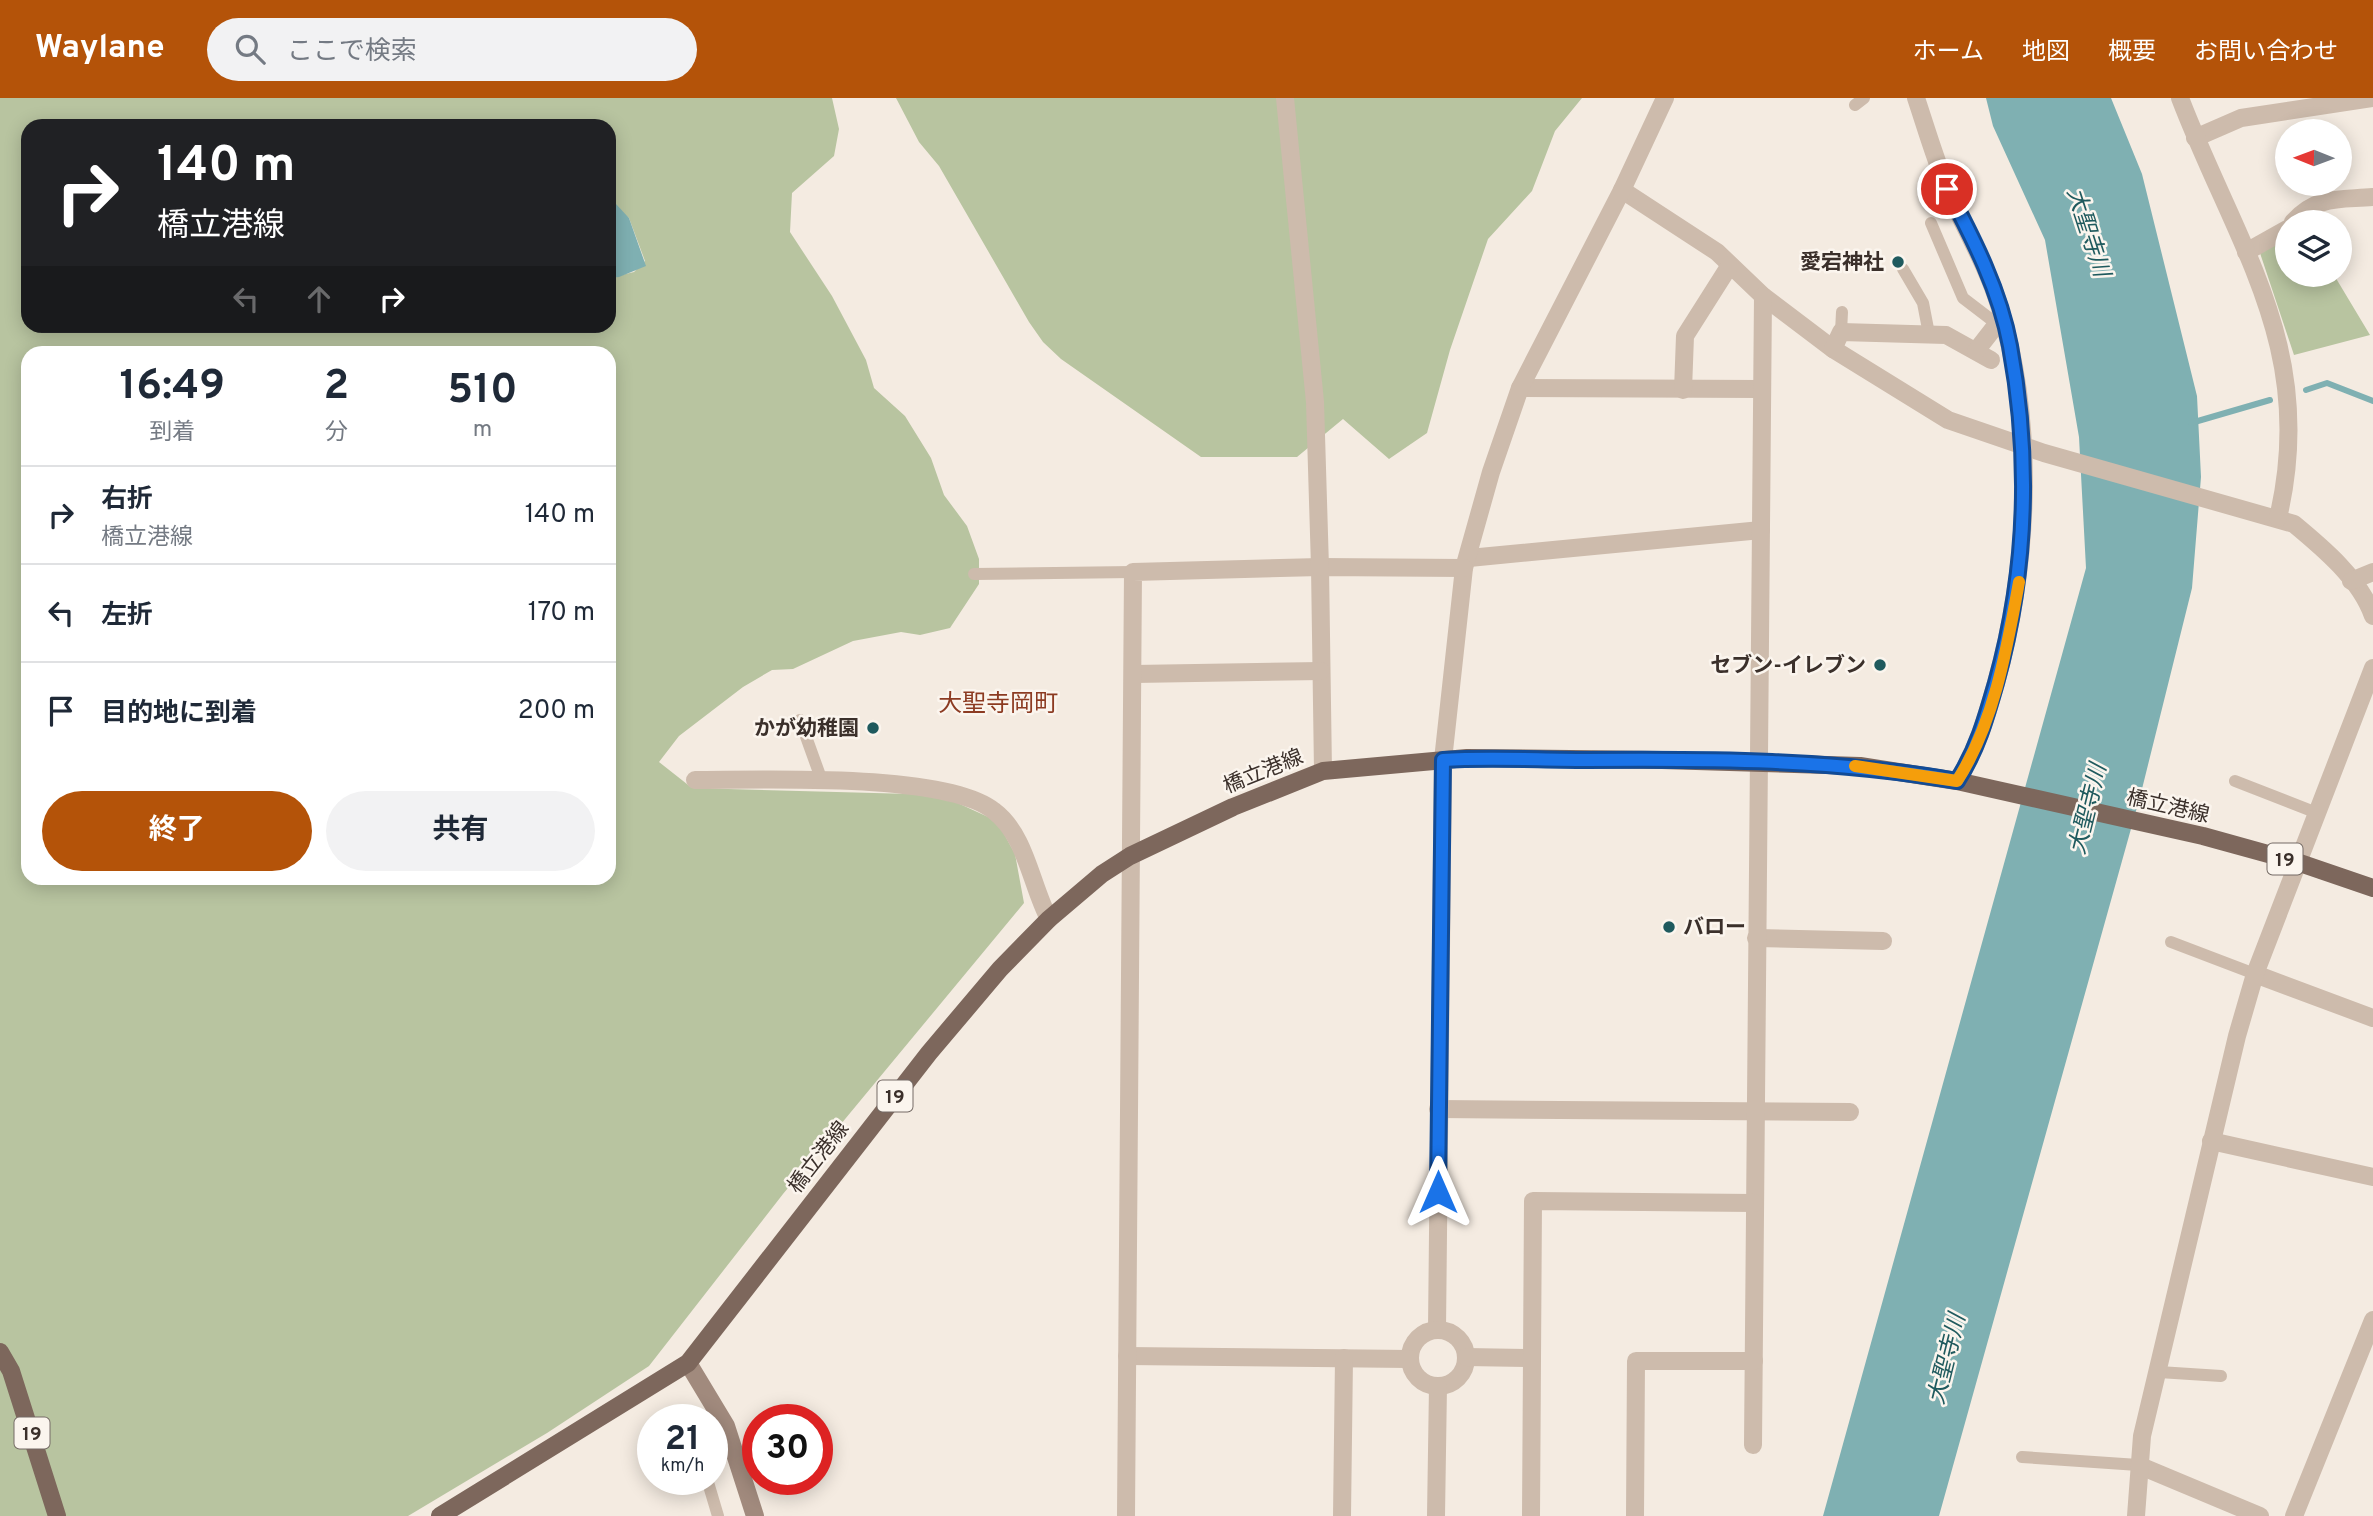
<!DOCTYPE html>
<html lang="ja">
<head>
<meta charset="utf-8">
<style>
  body { margin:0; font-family:Overpass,"Noto Sans JP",sans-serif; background:#f2f2f3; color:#1f2937; height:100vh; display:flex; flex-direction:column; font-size:26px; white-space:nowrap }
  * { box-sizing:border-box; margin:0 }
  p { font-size:23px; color:#747a83 }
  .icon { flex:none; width:38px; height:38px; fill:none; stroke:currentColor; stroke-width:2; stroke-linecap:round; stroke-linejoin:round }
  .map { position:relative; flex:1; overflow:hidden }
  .side { position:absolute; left:21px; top:248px; width:595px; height:539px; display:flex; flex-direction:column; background:#fff; border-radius:21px; box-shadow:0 4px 18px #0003 }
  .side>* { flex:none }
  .hud { position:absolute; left:21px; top:21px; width:595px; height:214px; border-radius:21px; box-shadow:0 4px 18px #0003; background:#202124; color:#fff; overflow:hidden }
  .needle { width:46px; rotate:271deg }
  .buttons { position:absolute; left:2275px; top:21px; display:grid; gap:14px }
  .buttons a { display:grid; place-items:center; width:77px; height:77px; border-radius:50%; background:#fff; box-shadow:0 4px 18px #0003; font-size:35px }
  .speed { position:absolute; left:637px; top:1306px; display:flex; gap:14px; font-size:35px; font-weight:700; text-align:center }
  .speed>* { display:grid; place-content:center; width:91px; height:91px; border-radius:50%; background:#fff; box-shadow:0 4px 18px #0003; line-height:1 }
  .speed small { font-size:18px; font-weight:400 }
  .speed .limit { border:10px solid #d22; background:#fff; color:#111 }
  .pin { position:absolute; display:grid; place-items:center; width:60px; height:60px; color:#fff; margin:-30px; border:4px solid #fff; border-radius:50%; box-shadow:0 2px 7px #0007 }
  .me { position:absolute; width:77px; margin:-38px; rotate:0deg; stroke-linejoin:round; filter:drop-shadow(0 0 5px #0008) }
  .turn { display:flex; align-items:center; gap:24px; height:147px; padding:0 21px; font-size:32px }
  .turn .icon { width:91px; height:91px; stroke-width:2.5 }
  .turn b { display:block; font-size:49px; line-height:60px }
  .lanes { display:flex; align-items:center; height:66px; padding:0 21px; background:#0003; justify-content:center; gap:35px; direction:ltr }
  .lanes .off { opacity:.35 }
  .eta { display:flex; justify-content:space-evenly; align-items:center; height:119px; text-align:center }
  .eta b { font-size:42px; font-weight:700; line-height:49px }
  .cta { display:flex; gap:14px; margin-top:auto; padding:14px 21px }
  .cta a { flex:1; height:80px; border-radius:42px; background:#b45309; color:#fff; font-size:28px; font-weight:700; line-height:80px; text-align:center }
  .cta a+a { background:#f2f2f3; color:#1f2937 }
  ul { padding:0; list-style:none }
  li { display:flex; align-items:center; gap:21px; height:98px; padding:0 21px; border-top:2px solid #e0e1e3 }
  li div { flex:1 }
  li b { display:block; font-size:26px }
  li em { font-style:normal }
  header { display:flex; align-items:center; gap:42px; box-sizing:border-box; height:98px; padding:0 35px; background:#b45309; color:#fff }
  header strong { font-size:33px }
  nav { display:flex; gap:38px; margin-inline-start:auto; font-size:24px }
  .search { width:490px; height:63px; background:#f2f2f3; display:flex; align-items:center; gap:18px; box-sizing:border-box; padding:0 24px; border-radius:38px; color:#747a83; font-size:26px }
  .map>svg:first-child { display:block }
  .green { fill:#b8c4a0; fill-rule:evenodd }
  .water { fill:#7fb0b2 }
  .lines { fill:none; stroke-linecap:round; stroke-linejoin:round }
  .stream { stroke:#7fb0b2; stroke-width:6 }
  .service { stroke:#cdbbac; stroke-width:12 }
  .minor { stroke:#cdbbac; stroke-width:18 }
  .tertiary { stroke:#cdbbac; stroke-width:18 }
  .secondary { stroke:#a18a7d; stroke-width:18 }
  .primary { stroke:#7d675c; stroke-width:18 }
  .route-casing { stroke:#114b97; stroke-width:18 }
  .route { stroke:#1a73e8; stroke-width:12 }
  .slow { stroke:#f59e0b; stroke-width:12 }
  .poi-dot { fill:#1f5a5e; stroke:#fbf5ee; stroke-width:2.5 }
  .labels { text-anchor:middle; stroke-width:5; stroke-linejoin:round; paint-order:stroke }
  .shield { fill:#fbf5ee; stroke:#756b66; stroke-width:2 }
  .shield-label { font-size:19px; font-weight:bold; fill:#3b302b }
  .poi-label { font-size:21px; font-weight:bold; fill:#3b302b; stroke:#fbf5ee; text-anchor:end }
  .street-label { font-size:21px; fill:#3b302b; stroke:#fbf5ee }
  .water-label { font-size:23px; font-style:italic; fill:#1f5a5e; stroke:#fbf5ee }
  .quarter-label { font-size:24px; fill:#8c3b22; stroke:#fbf5ee }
</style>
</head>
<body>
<header>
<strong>Waylane</strong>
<div class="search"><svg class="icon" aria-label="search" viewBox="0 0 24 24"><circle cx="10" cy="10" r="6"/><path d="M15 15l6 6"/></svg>ここで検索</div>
<nav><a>ホーム</a><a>地図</a><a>概要</a><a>お問い合わせ</a></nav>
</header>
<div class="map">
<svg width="2373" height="1418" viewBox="0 0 2373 1418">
  <rect width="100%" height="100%" fill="#f4ebe1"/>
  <g class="green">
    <path d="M0 0H832L839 31 834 58 792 95 790 134 832 198 866 262 874 290 905 318 931 360 944 397 967 428 979 461V486L950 530 920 537 901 534 853 543 793 571 772 572 743 589 679 638 659 664 692 690 911 696 951 702 997 723 1015 756 1024 805 783 1096 649 1268 547 1335 408 1418H0ZM28 28H609V109L611 106 629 120 645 163 634 174 609 180V228H28ZM28 256H609V780H28Z"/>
    <polygon points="896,0 1582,0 1555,33 1532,93 1488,141 1450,252 1427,335 1389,361 1343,321 1297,359 1201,359 1061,261 1043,244 1029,224 939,68 919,44"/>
    <polygon points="2287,140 2287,177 2334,177 2370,237 2294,257 2260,155"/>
  </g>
  <g class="water">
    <polygon points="1986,0 2111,0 2142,76 2197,298 2201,379 2192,490 2141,695 1939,1418 1823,1418 2086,470 2079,339 2045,142 1993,28"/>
    <polygon points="615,105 629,120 646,168 619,179 609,180 609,109"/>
  </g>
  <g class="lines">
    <g class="stream">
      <polyline points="2306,292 2327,285 2373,303"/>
      <polyline points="2191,325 2270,302"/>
    </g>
    <g class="service">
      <polyline points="1855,7 1864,0"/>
      <polyline points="1931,125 1963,200 1997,226"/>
      <polyline points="1903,171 1923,205 1929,236"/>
      <polyline points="1841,234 1842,214"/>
      <polyline points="974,476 1133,474"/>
      <polyline points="800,622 822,683"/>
      <polyline points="2235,683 2317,715"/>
      <polyline points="2171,844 2255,876"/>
      <polyline points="2159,1274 2221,1278"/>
      <polyline points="2022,1359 2138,1367"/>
      <polyline points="707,1381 718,1418"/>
    </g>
    <g class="minor">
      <path d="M1916 0C1926 30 1935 61 1947 90 1964 130 1986 165 1999 207 2036 327 2029 466 1996 585 1986 620 1977 652 1957 683"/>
      <polyline points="2195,40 2241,20 2373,0"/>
      <path d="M1622 92 1717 154 1763 198 1833 251 1948 322 2044 355 2294 426C2323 450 2360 481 2373 518"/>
      <path d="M2293 124C2317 97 2340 102 2373 99"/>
      <polyline points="2246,154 2287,131"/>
      <polyline points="1833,251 1841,234 1946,237 1991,262"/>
      <polyline points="1976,253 1997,226 2003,223"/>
      <polyline points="1520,290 1760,291"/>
      <polyline points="1683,292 1685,238 1730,167"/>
      <polyline points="1469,460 1761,432"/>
      <polyline points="1320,469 1323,673"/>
      <polyline points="2351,483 2373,474"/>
      <polyline points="1134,576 1321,573"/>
      <path d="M695 682C760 682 946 674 994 713 1026 737 1031 787 1049 821"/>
      <polyline points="1756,840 1883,843"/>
      <polyline points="2255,876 2373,920"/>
      <polyline points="1438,1011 1850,1014"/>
      <polyline points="2211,1043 2373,1079"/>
      <polyline points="1437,1231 1443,662 1464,470 1491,374 1520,290 1622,92 1665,0"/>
      <circle cx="1438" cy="1260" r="28"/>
      <polyline points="1127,1258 1409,1261"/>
      <polyline points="1466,1259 1532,1260"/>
      <polyline points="1753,1347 1763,198"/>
      <polyline points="2138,1367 2260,1418"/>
      <polyline points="1126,1418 1133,474 1320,469 1464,470"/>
      <polyline points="1342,1418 1344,1260"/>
      <polyline points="1436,1418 1438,1288"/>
      <polyline points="1531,1418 1533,1103 1754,1105"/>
      <polyline points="1635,1418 1636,1263 1754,1263"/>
      <polyline points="2136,1418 2142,1338 2237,938 2255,876 2373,570"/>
      <polyline points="2294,1418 2373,1222"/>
    </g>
    <g class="tertiary">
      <polyline points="1285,0 1315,304 1320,469"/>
      <path d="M2180 0C2237 149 2318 251 2278 420"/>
    </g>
    <polyline class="secondary" points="688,1265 726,1328 755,1418"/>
    <g class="primary">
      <polyline points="0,1254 11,1273 57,1418"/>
      <polyline points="440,1418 688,1265 929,955 1000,871 1049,821 1102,776 1130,758 1233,709 1323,673 1467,660 1662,662 1860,668 1957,683 2203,738 2297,764 2373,790"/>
    </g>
  </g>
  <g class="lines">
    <g class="route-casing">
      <path id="route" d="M1438 1094 1443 662C1490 659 1538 662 1586 662 1710 661 1834 661 1957 683 1977 652 1986 620 1996 585 2027 474 2031 362 2010 248 2000 193 1973 140 1947 91"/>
    </g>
    <use href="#route" class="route"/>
    <path class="slow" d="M1855 668 1957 683C1994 626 2007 550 2019 484"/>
  </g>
  <g class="poi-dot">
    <circle cx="1898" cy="164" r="7"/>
    <circle cx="1880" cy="567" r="7"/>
    <circle cx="873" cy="630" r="7"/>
    <circle cx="1669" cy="829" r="7"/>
  </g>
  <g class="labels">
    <g class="shield">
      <rect x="2267.5" y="745.5" width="35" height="31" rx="5"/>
      <rect x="877.5" y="982.5" width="35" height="31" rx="5"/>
      <rect x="14.5" y="1319.5" width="35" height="31" rx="5"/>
    </g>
    <g class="shield-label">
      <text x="2285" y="768">19</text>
      <text x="895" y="1005">19</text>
      <text x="32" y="1342">19</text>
    </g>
    <g class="poi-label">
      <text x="1884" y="171">愛宕神社</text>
      <text x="1866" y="574">セブン-イレブン</text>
      <text x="859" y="637">かが幼稚園</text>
      <text x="1683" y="836" text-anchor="start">バロー</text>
    </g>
    <g class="street-label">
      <text transform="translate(1263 673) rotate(-22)" y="7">橋立港線</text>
      <text transform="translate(2168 708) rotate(13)" y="7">橋立港線</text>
      <text transform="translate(818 1059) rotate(-52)" y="7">橋立港線</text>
    </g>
    <g class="water-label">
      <text transform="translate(2089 134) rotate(72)" y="8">大聖寺川</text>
      <text transform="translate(2087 711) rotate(-76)" y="8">大聖寺川</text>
      <text transform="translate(1946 1261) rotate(-76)" y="8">大聖寺川</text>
    </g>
    <g class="quarter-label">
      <text x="998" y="613">大聖寺岡町</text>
    </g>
  </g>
</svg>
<div class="buttons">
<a><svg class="needle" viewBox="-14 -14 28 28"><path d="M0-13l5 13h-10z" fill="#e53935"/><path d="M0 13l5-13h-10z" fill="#747a83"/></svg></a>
<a><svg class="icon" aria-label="layers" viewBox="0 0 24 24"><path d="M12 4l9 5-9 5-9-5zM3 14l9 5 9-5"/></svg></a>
</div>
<div class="speed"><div>21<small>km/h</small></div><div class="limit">30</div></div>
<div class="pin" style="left:1947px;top:91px;background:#d93025"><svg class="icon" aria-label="arrive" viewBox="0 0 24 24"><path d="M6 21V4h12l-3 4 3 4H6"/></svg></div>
<svg class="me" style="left:1438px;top:1094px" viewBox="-20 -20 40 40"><path d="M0-17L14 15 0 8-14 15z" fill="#1a73e8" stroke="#fff" stroke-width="4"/></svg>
<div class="hud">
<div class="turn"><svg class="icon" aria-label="right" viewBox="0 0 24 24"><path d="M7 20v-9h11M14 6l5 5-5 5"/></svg><div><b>140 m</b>橋立港線</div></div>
<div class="lanes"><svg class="icon off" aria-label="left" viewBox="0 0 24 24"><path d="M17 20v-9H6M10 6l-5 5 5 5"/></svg><svg class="icon off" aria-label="ahead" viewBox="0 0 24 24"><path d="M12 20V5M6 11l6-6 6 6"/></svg><svg class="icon" aria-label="right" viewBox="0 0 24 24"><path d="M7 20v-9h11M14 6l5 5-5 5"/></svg></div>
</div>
<section class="side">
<div class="eta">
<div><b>16:49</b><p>到着</p></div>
<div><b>2</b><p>分</p></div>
<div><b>510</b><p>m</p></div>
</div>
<ul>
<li><svg class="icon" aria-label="right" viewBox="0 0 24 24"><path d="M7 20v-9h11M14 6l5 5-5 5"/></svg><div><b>右折</b><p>橋立港線</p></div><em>140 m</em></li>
<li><svg class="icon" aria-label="left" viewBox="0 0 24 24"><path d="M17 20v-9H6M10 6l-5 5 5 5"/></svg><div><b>左折</b></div><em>170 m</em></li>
<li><svg class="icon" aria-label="arrive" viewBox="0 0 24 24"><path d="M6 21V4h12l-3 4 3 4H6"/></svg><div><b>目的地に到着</b></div><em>200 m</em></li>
</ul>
<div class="cta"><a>終了</a><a>共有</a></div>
</section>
</div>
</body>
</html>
